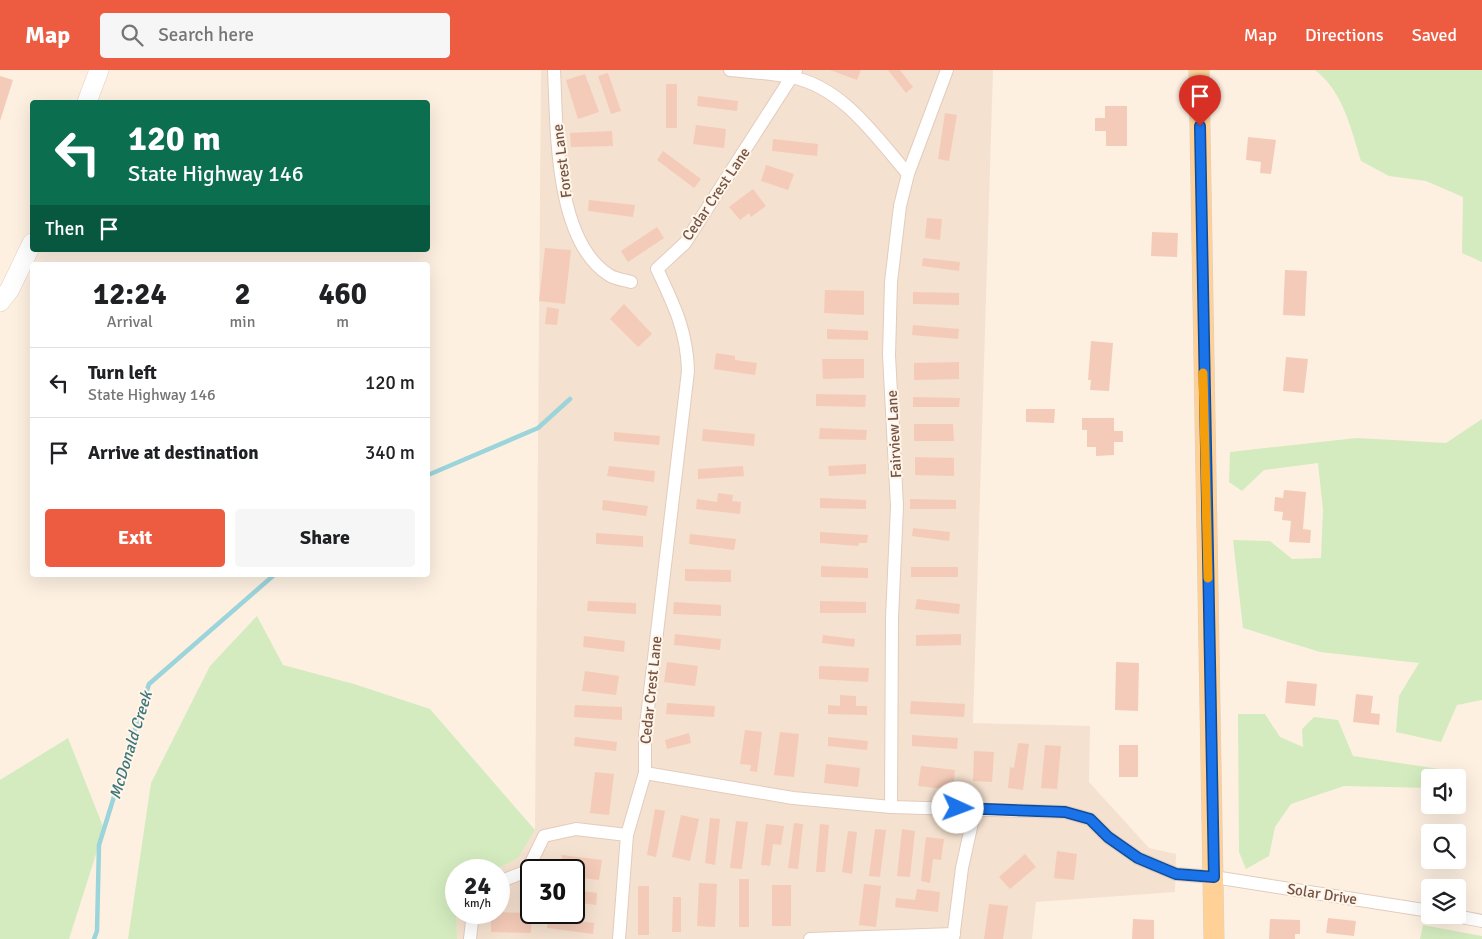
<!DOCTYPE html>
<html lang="en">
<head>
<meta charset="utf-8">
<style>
  body { margin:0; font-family:Signika,sans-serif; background:#f6f6f6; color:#202124; height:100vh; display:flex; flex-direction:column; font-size:19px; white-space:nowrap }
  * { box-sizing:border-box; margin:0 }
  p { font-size:16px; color:#757577 }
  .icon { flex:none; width:28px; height:28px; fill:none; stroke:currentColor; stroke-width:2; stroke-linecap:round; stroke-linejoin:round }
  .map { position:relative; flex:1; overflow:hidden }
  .side { position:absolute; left:30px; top:192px; width:400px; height:315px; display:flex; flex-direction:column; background:#fff; border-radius:5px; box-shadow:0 5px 20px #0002 }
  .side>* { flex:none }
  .top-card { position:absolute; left:30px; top:30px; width:400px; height:152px; border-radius:5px; box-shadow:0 5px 20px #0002; background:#0b6e4f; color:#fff; overflow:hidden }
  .tools { position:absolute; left:1421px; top:699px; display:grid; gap:10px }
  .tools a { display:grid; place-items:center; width:45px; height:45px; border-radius:5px; background:#fff; box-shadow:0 5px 20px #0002; font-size:25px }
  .speed { position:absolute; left:445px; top:789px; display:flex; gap:10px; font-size:25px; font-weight:700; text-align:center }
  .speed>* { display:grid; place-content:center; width:65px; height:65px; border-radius:50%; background:#fff; box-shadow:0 5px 20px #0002; line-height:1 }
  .speed small { font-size:12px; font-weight:400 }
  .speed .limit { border:2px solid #111; border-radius:8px; background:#fff; color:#111 }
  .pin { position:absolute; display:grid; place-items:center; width:42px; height:42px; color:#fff; margin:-51px -21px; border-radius:50% 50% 50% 0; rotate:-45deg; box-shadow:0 0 5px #0007 }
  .pin .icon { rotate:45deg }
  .me { position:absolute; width:55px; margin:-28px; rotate:92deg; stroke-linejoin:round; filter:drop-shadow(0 0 4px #0008) }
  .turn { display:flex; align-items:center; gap:18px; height:105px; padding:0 15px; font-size:22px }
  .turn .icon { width:65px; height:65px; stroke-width:2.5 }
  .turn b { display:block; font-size:35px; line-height:42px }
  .then { display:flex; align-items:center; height:48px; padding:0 15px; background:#0003; gap:10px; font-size:19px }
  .eta { display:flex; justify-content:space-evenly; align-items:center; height:85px; text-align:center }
  .eta b { font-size:30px; font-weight:700; line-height:35px }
  .button { display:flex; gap:10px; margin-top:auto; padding:10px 15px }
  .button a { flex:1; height:58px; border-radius:5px; background:#ed5b40; color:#fff; font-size:20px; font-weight:700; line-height:58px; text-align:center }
  .button a+a { background:#f6f6f6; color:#202124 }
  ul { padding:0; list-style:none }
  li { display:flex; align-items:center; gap:15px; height:70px; padding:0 15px; border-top:1px solid #e0e0e0 }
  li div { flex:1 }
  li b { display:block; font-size:19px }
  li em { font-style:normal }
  header { display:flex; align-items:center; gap:30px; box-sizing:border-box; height:70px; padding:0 25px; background:#ed5b40; color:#fff }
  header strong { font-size:24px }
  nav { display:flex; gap:28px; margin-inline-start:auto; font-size:18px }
  .search { width:350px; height:45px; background:#f6f6f6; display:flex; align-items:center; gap:12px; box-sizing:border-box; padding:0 18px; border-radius:5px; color:#757577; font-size:19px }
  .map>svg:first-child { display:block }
  .residential { fill:#f5e1cf; fill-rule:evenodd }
  .green { fill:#d4ebbf }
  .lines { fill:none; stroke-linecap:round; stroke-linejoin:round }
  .stream { stroke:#9bd4da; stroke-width:4.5 }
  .building { fill:#f4cbb8 }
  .street-casing { stroke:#e2ccbd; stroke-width:14 }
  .secondary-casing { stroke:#e9cebc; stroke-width:20 }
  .primary-casing { stroke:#d8cfcb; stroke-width:21 }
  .street { stroke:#fff; stroke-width:12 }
  .secondary { stroke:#fff; stroke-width:19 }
  .primary { stroke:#ffd196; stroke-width:20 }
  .route-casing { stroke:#114b97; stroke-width:12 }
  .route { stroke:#1a73e8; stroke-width:9 }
  .slow { stroke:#f59e0b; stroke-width:9 }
  .labels { text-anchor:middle; stroke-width:4; stroke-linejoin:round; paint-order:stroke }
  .street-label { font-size:15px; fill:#755447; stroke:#fff5e8 }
  .water-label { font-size:16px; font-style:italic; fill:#3a767c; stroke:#fff5e8 }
</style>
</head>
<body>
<header>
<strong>Map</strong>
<div class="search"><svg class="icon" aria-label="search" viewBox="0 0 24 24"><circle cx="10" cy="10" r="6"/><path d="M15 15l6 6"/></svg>Search here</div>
<nav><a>Map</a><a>Directions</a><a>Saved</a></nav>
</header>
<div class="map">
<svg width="1482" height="869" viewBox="0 0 1482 869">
  <rect width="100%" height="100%" fill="#fdf0e1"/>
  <path class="residential" d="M541 0H993L973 653 1090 656 1089 712 1149 778 1176 784 1175 822 1036 832 1032 869H457V843L499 842V800H495L518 788 535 760ZM531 800H574V842H531Z"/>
  <g class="green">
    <path d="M1315 0H1482V192L1462 183 1463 127 1426 111 1389 106 1361 91C1351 59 1343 21 1315 0Z"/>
    <polygon points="1482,349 1482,630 1457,635 1441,672 1396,662 1399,626 1419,593 1320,582 1243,558 1233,470 1270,471 1292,489 1321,488 1323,440 1318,393 1264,400 1242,421 1229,412 1230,382 1357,368 1446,373"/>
    <polygon points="257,546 283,595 354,614 430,639 535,760 518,788 495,800 456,800 457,869 128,869 151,713 210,596"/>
    <polygon points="1238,644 1265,644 1280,667 1303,677 1302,659 1314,647 1338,650 1353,686 1466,703 1458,708 1430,708 1430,718 1344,716 1291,734 1275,757 1269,786 1246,799 1239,782"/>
    <polygon points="68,668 104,759 69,869 0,869 0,710"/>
    <polygon points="1423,855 1482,866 1482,869 1420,869"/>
  </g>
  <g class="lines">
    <g class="stream">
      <polyline points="428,405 538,358 570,329"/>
      <polyline points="94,869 97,861 99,775 149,614 274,505"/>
    </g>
  </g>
  <g class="building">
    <polygon points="830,0 861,0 857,10"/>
    <polygon points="888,0 900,0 913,17 906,23"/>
    <polygon points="608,3 621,41 611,44 598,6"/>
    <polygon points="585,4 599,42 578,49 566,10"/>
    <polygon points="0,6 13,10 0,51"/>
    <rect x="666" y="14" width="11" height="44"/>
    <polygon points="698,26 738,31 737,41 697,36"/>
    <polygon points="1105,36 1127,36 1127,76 1106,76 1106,61 1095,61 1095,48 1105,48"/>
    <polygon points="945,43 957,45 949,91 938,89"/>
    <polygon points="696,55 726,59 724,78 693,74"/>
    <polygon points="612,61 613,76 571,77 570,63"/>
    <polygon points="1248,67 1276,70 1271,104 1260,103 1261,92 1246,90"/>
    <polygon points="773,69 818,74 817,86 772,81"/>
    <polygon points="663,81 701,109 694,118 657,90"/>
    <polygon points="766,95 794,104 788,120 761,111"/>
    <polygon points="753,119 766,136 751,147 749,143 740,150 729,137"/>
    <polygon points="589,130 635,135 633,147 588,141"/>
    <polygon points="927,148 942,149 940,170 925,168"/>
    <polygon points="657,157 664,168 628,192 621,181"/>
    <polygon points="1152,162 1178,163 1177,187 1151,186"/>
    <polygon points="545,178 571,180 565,234 539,231"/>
    <polygon points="923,188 960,192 959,201 922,196"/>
    <polygon points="1285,200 1307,201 1305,246 1283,245"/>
    <polygon points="825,220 864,221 864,245 824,243"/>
    <polygon points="913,222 959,223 959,235 913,234"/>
    <polygon points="624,234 652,264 638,277 610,249"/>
    <polygon points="547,237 559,239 557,255 545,254"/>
    <polygon points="913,255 959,259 958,269 912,265"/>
    <polygon points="827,259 868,261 868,270 827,269"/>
    <polygon points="1091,271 1113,273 1109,321 1090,320 1091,310 1088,310"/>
    <polygon points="716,283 735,286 735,290 757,293 755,305 714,299"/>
    <polygon points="1286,287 1308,289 1304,323 1283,321"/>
    <polygon points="822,289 864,289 864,308 823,309"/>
    <polygon points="959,292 959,309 914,310 914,293"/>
    <polygon points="816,324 866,325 865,337 816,336"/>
    <polygon points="913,327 960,328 959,337 913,337"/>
    <polygon points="1026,339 1055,339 1054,353 1026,352"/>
    <polygon points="1082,348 1114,348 1114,361 1123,361 1123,372 1114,372 1114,385 1096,386 1096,377 1087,377 1087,360 1082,360"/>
    <polygon points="914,354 953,354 954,371 914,371"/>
    <polygon points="820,358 867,360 866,370 819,369"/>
    <polygon points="703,359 755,364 754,376 702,371"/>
    <polygon points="614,362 660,366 659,375 614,371"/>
    <polygon points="915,387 954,388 954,406 915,405"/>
    <polygon points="866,394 866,404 829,406 828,396"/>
    <polygon points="609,396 655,401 654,412 607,406"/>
    <polygon points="743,396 744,406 698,409 698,399"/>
    <polygon points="1284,420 1306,422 1303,459 1311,460 1310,473 1289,472 1291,451 1282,450 1283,442 1274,441 1275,427 1283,428"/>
    <polygon points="718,423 733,425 732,431 741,432 740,444 696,439 697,429 717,432"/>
    <polygon points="820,428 866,430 866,439 820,438"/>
    <polygon points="910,429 956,430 956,439 910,439"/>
    <polygon points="603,430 648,436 646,446 602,440"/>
    <polygon points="913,458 950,462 949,471 912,466"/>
    <polygon points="820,462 868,465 867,473 859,473 858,476 820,473"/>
    <polygon points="596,463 643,466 643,477 596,474"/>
    <polygon points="690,464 736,469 734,480 689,474"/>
    <polygon points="821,496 868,498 868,508 821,507"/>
    <rect x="911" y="497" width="47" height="10"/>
    <polygon points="685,499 731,500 731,512 685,511"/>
    <polygon points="917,529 960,534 959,544 915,539"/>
    <polygon points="588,531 636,533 636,544 587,541"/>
    <polygon points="820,531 866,532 866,543 820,543"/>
    <polygon points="674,532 721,535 721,546 673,544"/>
    <polygon points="675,564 721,569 720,580 674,575"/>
    <polygon points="961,564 961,575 916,576 916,565"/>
    <polygon points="823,565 855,569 854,577 822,573"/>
    <polygon points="584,566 625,571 624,582 583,577"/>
    <polygon points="667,592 698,596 695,616 664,612"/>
    <polygon points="1116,592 1139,593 1138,641 1115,640"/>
    <polygon points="819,596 869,598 868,612 819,609"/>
    <polygon points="585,601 619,606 616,625 582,621"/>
    <polygon points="1287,611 1317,614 1315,636 1285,633"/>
    <polygon points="1356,624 1373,626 1371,643 1380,644 1379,655 1353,652"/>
    <polygon points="840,625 856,626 856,636 867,636 867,645 828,644 828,635 840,636"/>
    <polygon points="911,631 965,634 964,647 910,644"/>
    <polygon points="667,633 715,636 714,647 666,644"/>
    <polygon points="575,635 622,637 622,650 574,647"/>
    <polygon points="745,660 762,662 757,702 750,701 751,695 740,694"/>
    <polygon points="780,662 799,664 794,707 774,705"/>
    <polygon points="689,663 691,673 667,679 665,670"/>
    <polygon points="912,665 958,668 957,679 912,676"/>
    <polygon points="575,667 617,672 616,681 574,676"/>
    <polygon points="828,667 868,671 867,680 828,676"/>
    <polygon points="1018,673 1029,674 1023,720 1008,718 1010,697 1014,698"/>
    <polygon points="1045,675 1061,676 1057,719 1041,718"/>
    <rect x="1119" y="675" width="19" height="32"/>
    <polygon points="974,681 994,682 992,712 973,711"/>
    <polygon points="826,694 860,698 858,717 824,713"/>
    <polygon points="921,696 955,700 953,720 918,716"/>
    <polygon points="595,702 614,704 609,745 590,743"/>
    <polygon points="655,739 665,741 656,787 647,785"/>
    <polygon points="681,745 699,749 690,791 672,787"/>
    <polygon points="710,748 720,749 715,795 705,793"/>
    <polygon points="736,751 748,752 742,799 730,798"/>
    <polygon points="794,753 803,754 798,799 788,798"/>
    <polygon points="766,754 784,756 781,775 773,774 770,796 761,795"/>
    <polygon points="820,754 829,755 825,802 816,802"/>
    <polygon points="875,759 886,760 880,807 869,806"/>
    <polygon points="902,759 915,761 910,807 897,806"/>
    <polygon points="848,761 857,762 852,804 842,802"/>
    <polygon points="926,767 944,769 941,790 933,789 930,813 921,811"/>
    <polygon points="1057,781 1077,784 1074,810 1054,808"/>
    <polygon points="1025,784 1036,797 1010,819 999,807"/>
    <polygon points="562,785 602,790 599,810 574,807 574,800 560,800"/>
    <rect x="739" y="809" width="10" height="48"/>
    <polygon points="699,813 717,814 715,857 697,856"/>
    <polygon points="864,814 881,816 876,857 859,855"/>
    <rect x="772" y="815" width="19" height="41"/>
    <rect x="638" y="816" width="11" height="49"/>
    <polygon points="917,819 940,822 938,842 895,837 896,828 915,830"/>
    <polygon points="574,820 597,823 596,835 574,832"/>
    <polygon points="673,827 681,827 681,862 672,862"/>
    <polygon points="989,834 1008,836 1003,869 984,869"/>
    <polygon points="491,842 532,843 531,863 491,862"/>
    <polygon points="548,847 594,853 593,864 547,858"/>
    <polygon points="1328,848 1356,851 1354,866 1326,863"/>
    <polygon points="1133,849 1154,850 1154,869 1132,869"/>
    <polygon points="1270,849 1300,850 1300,864 1295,864 1295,869 1269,869"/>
  </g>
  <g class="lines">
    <g class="street-casing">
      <g id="street">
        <path d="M554 0C557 57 554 170 609 205 615 209 624 210 631 212"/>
        <path d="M730 0C750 2 771 3 791 7 843 17 876 67 908 104"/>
        <path d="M796 0 685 173 657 199C674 235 687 261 688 301L645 664V703L793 728 891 737 1065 742 1090 749 1108 767 1138 788 1176 804 1214 807 1430 841"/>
        <polyline points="891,737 892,548 897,436 889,285 891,212 900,136 908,104 947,0"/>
        <polyline points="499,812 527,801 544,766 576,759 627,765"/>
        <polyline points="1451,845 1482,851"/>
        <polyline points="470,869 473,842"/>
        <polyline points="619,869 627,765 645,703"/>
        <polyline points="810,869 954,864"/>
        <polyline points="953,869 962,798 975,739"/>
      </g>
    </g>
    <g class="secondary-casing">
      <g id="secondary">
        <polyline points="87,32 99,0"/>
        <polyline points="0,232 10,219 32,173"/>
      </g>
    </g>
    <g class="primary-casing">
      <polyline id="primary" points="1199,0 1214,869"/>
    </g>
    <use href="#street" class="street"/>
    <use href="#secondary" class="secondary"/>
    <use href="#primary" class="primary"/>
  </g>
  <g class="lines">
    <g class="route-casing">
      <polyline id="route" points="958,738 1065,742 1090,749 1108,767 1138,788 1176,804 1214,807 1200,56"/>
    </g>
    <use href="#route" class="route"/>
    <polyline class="slow" points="1203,303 1208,508"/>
  </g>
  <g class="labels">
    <g class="street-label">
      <text transform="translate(562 91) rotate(-97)" y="5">Forest Lane</text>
      <text transform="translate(716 124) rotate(-56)" y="5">Cedar Crest Lane</text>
      <text transform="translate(894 364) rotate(-93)" y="5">Fairview Lane</text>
      <text transform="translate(651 620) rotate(-84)" y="5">Cedar Crest Lane</text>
      <text transform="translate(1322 824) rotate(9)" y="5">Solar Drive</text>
    </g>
    <g class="water-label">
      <text transform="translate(130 675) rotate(-73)" y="6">McDonald Creek</text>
    </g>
  </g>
</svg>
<div class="tools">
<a><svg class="icon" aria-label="sound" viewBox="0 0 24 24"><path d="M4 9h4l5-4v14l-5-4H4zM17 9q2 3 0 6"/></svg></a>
<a><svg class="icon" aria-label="search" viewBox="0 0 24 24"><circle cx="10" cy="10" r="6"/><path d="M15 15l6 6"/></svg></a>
<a><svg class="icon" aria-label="layers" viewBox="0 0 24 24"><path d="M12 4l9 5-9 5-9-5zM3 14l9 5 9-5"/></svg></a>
</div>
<div class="speed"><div>24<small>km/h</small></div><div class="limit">30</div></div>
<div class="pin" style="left:1200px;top:56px;background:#d93025"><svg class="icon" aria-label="arrive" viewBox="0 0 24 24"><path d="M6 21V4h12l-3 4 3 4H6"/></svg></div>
<svg class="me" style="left:958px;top:738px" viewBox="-20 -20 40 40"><circle r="19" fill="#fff"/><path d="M0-13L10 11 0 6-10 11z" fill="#1a73e8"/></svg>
<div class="top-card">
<div class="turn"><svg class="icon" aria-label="left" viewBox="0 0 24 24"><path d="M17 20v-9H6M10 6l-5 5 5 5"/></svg><div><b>120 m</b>State Highway 146</div></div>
<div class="then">Then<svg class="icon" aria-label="arrive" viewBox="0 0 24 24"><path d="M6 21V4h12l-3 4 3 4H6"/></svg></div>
</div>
<section class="side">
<div class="eta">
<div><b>12:24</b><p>Arrival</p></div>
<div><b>2</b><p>min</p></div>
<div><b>460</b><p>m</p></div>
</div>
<ul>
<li><svg class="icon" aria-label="left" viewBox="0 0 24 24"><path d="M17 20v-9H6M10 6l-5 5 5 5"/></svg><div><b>Turn left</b><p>State Highway 146</p></div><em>120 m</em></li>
<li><svg class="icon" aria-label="arrive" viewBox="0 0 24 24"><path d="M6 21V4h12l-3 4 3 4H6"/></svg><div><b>Arrive at destination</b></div><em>340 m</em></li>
</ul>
<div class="button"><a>Exit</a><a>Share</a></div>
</section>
</div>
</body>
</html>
